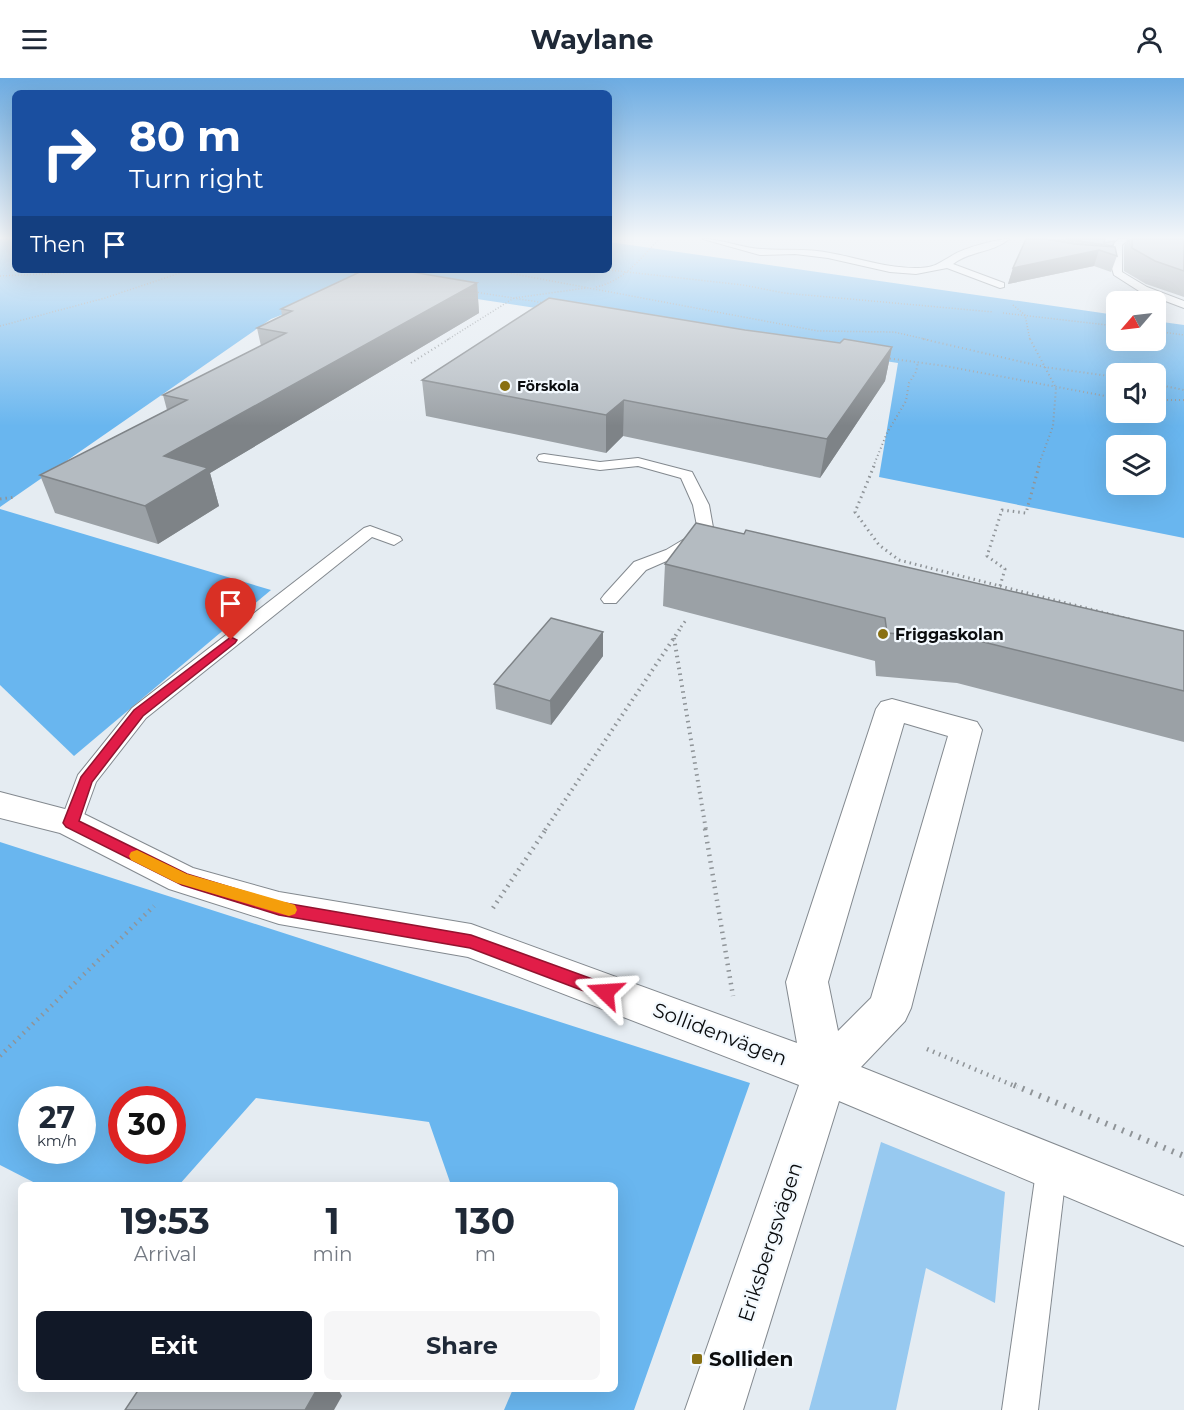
<!DOCTYPE html>
<html lang="en">
<head>
<meta charset="utf-8">
<style>
  body { margin:0; font-family:Montserrat,sans-serif; background:#f6f6f7; color:#1f2937; height:100vh; display:flex; flex-direction:column; font-size:22px; white-space:nowrap }
  * { box-sizing:border-box; margin:0 }
  p { font-size:20px; color:#747a83 }
  .icon { flex:none; width:33px; height:33px; fill:none; stroke:currentColor; stroke-width:2; stroke-linecap:round; stroke-linejoin:round }
  .map { position:relative; flex:1; overflow:hidden }
  .drawer { position:absolute; left:18px; top:1104px; width:600px; height:210px; display:flex; flex-direction:column; background:#fff; border-radius:9px; box-shadow:0 6px 24px #0002 }
  .drawer>* { flex:none }
  .top-card { position:absolute; left:12px; top:12px; width:600px; height:183px; border-radius:9px; box-shadow:0 6px 24px #0002; background:#1a4fa0; color:#fff; overflow:hidden }
  .needle { width:39px; rotate:242deg }
  .buttons { position:absolute; left:1106px; top:213px; display:grid; gap:12px }
  .buttons a { display:grid; place-items:center; width:60px; height:60px; border-radius:9px; background:#fff; box-shadow:0 6px 24px #0002; font-size:30px }
  .speed { position:absolute; left:18px; top:1008px; display:flex; gap:12px; font-size:30px; font-weight:700; text-align:center }
  .speed>* { display:grid; place-content:center; width:78px; height:78px; border-radius:50%; background:#fff; box-shadow:0 6px 24px #0002; line-height:1 }
  .speed small { font-size:15px; font-weight:400 }
  .speed .limit { border:9px solid #d22; background:#fff; color:#111 }
  .pin { position:absolute; display:grid; place-items:center; width:51px; height:51px; color:#fff; margin:-62px -26px; border-radius:50% 50% 50% 0; rotate:-45deg; box-shadow:0 0 6px #0007 }
  .pin .icon { rotate:45deg }
  .me { position:absolute; width:66px; margin:-33px; rotate:290deg; stroke-linejoin:round; filter:drop-shadow(0 0 4px #0008) }
  .turn { display:flex; align-items:center; gap:21px; height:126px; padding:0 18px; font-size:27px }
  .turn .icon { width:78px; height:78px; stroke-width:2.5 }
  .turn b { display:block; font-size:42px; line-height:51px }
  .then { display:flex; align-items:center; height:57px; padding:0 18px; background:#0003; gap:12px; font-size:22px }
  .eta { display:flex; justify-content:space-evenly; align-items:center; height:102px; text-align:center }
  .eta b { font-size:36px; font-weight:700; line-height:42px }
  .primary-button { display:flex; gap:12px; margin-top:auto; padding:12px 18px }
  .primary-button a { flex:1; height:69px; border-radius:9px; background:#111827; color:#fff; font-size:24px; font-weight:700; line-height:69px; text-align:center }
  .primary-button a+a { background:#f6f6f7; color:#1f2937 }
  header { display:flex; justify-content:space-between; align-items:center; height:78px; padding:0 18px; background:#fff; font-size:27px; font-weight:700 }
  .map>svg:first-child { display:block }
  .green { fill:#97c9f0 }
  .forest { fill:#69b6ef; fill-rule:evenodd }
  .lines { fill:none; stroke-linecap:round; stroke-linejoin:round }
  .service-casing { stroke:#83898f; stroke-width:2 }
  .minor-casing { stroke:#83898f; stroke-width:2 }
  .path-far5 { stroke:#8f9498; stroke-width:1.5; stroke-dasharray:1 2; stroke-linecap:butt }
  .path-far4 { stroke:#8f9498; stroke-width:2; stroke-dasharray:1 3; stroke-linecap:butt }
  .path-far3 { stroke:#8f9498; stroke-width:3; stroke-dasharray:1.5 4; stroke-linecap:butt }
  .path-far2 { stroke:#8f9498; stroke-width:4; stroke-dasharray:1.5 4.5; stroke-linecap:butt }
  .path-far1 { stroke:#8f9498; stroke-width:4.5; stroke-dasharray:1.5 5; stroke-linecap:butt }
  .path { stroke:#8f9498; stroke-width:6; stroke-dasharray:2 7; stroke-linecap:butt }
  .service { fill:#fff; fill-rule:evenodd }
  .minor { fill:#fff; fill-rule:evenodd }
  .wall { fill:#9ba1a6 }
  .shaded-wall { fill:#7e8387 }
  .building { fill:#b4bbc1; stroke:#7e8387; stroke-width:1.5 }
  .route { fill:#e11d48; stroke:#92132f; stroke-width:1.5 }
  .slow { fill:#f59e0b }
  .poi-dot { fill:#897012; stroke:#f3f9fe; stroke-width:2 }
  .labels { text-anchor:middle; stroke-width:4.5; stroke-linejoin:round; paint-order:stroke }
  .far-poi-label { font-size:14px; font-weight:bold; fill:#0a0c0e; stroke:#f3f9fe; text-anchor:start }
  .poi-label { font-size:16px; font-weight:bold; fill:#0a0c0e; stroke:#f3f9fe; text-anchor:start }
  .near-street-label { font-size:20px; fill:#0a0c0e; stroke:#f3f9fe }
  .near-poi-label { font-size:20px; font-weight:bold; fill:#0a0c0e; stroke:#f3f9fe; text-anchor:start }
</style>
</head>
<body>
<header><svg class="icon" aria-label="menu" viewBox="0 0 24 24"><path d="M4 6h16M4 12h16M4 18h16"/></svg>Waylane<svg class="icon" aria-label="person" viewBox="0 0 24 24"><circle cx="12" cy="8" r="4"/><path d="M4 21q1-7 8-7t8 7"/></svg></header>
<div class="map">
<svg width="1184" height="1332" viewBox="0 0 1184 1332">
  <rect width="100%" height="100%" fill="#e5ecf2"/>
  <polygon class="green" points="881,1064 1005,1114 995,1225 926,1190 896,1332 809,1332"/>
  <g class="forest">
    <path d="M0 161H15V192H609V164L1116 237V262H1155V243L1184 247V460L879 399 898 285 365 204 271 241 0 429ZM1116 296H1155V334H1116ZM1116 368H1155V406H1116Z"/>
    <polygon points="0,431 271,512 74,678 0,607"/>
    <path d="M0 764 750 1005 634 1332H504L513 1311H615V1107H451L429 1044 256 1020 179 1107H39L0 1087ZM32 1022H82V1072H32ZM122 1022H172V1072H122Z"/>
  </g>
  <g class="lines">
    <g class="service-casing">
      <g id="service">
        <path d="M703 161C723 161 741 170 761 171 784 173 806 170 830 175 858 180 886 190 915 190 935 190 937 186 953 177 964 170 997 161 1009 161 993 175 969 173 953 186L1004 205V209L1000 210 947 190 916 196 890 194 828 180 795 176 760 177Z"/>
        <polygon points="1119,161 1129,161 1122,167 1122,194 1147,209 1184,223 1184,230 1139,213 1114,197 1111,187 1113,166"/>
        <polygon points="544,376 600,384 638,380 692,394 709,427 714,455 678,478 646,492 616,525 604,525 601,521 604,517 634,484 666,472 698,453 693,427 681,400 638,388 600,392 539,383 537,380 539,377"/>
        <polygon points="370,448 400,459 402,462 394,467 372,459 146,640 96,704 79,751 71,753 63,751 60,745 78,697 132,630 364,450"/>
        <polygon points="1052,1072 1063,1076 1067,1087 1038,1332 1002,1332 1037,1087 1041,1076"/>
      </g>
    </g>
    <g class="minor-casing">
      <path id="minor" d="M892 621 977 644 982 652 911 930 905 943 861 989 1184 1118V1168L839 1023 743 1332H685L799 1007 468 879 279 846 169 811 60 755 0 740V714L84 736 193 790 279 814 471 846 797 965 786 904 876 631 881 624ZM904 645 948 658 871 920 838 953 828 904Z"/>
    </g>
    <g class="path-far5">
      <polyline points="0,162 8,161"/>
      <polyline points="346,192 358,197"/>
      <polyline points="493,192 818,253 894,254 929,262"/>
      <polyline points="609,192 743,207 784,215 993,234"/>
      <polyline points="0,198 124,192"/>
      <path d="M596 209C624 203 640 181 659 161"/>
      <polyline points="475,214 545,225"/>
      <polyline points="1013,227 1025,237 1030,262"/>
      <polyline points="1003,235 1116,248"/>
      <polyline points="0,248 105,220 189,192"/>
      <polyline points="1155,253 1184,257"/>
      <polyline points="447,262 514,220 586,210"/>
    </g>
    <g class="path-far4">
      <polyline points="923,261 1044,289 1116,299"/>
      <polyline points="1030,261 1056,310 1053,348 1038,389"/>
      <polyline points="886,280 945,288 1116,320"/>
      <polyline points="411,285 449,261"/>
      <polyline points="1155,306 1184,312"/>
      <polyline points="1155,322 1184,322"/>
      <polyline points="873,389 887,355 906,323 909,305 916,294 918,284"/>
    </g>
    <g class="path-far3">
      <polyline points="874,388 855,434 879,467 899,482 1000,508 1005,491 987,478 1002,432 1026,435 1039,388"/>
      <polyline points="0,421 16,419"/>
      <polyline points="1000,508 1133,542"/>
      <polyline points="681,549 686,542"/>
    </g>
    <g class="path-far2">
      <polyline points="674,560 706,752"/>
      <polyline points="545,752 682,548"/>
    </g>
    <g class="path-far1">
      <polyline points="705,751 733,918"/>
      <polyline points="493,830 546,751"/>
      <polyline points="927,971 1017,1009"/>
      <polyline points="0,978 154,828"/>
    </g>
    <polyline class="path" points="1014,1007 1184,1078"/>
    <use href="#service" class="service"/>
    <use href="#minor" class="minor"/>
  </g>
  <g class="wall">
    <polygon points="1026,161 1105,161 1104,165 1114,163 1112,169 1117,178 1111,194 1094,188 1008,206 1013,190"/>
    <polygon points="1127,161 1184,161 1184,219 1146,206 1124,193 1124,169"/>
    <polygon points="477,205 479,235 210,395 219,428 158,466 55,435 40,397 167,332 163,317 261,268 257,250 282,238 281,231"/>
    <polygon points="745,252 840,265 892,269 885,303 820,400 623,358 606,375 426,338 422,302"/>
    <polygon points="665,486 1184,553 1184,664 957,605 876,598 875,583 663,528"/>
    <polygon points="603,554 603,578 551,647 496,631 494,606"/>
  </g>
  <g class="shaded-wall">
    <polygon points="1099,172 1094,188 1008,206 1013,190"/>
    <polygon points="477,205 479,235 210,395 219,428 158,466 145,428 164,378"/>
    <polygon points="892,269 885,303 820,400 827,361"/>
    <polygon points="624,322 623,358 606,375 606,337"/>
    <polygon points="603,554 603,578 551,647 550,623"/>
    <polygon points="317,1311 338,1311 342,1318 334,1332 305,1332"/>
  </g>
  <g class="building">
    <polygon points="1026,161 1045,161 1075,166 1115,169 1117,178 1099,172 1013,190"/>
    <polygon points="1065,161 1105,161 1104,165 1114,163 1113,168"/>
    <polygon points="1132,161 1184,161 1184,193 1155,183 1132,170"/>
    <polygon points="364,192 400,192 477,205 164,378 208,390 145,428 40,397 187,322 163,317 286,255 257,250 292,233 281,231"/>
    <polygon points="549,220 745,252 840,265 844,261 892,269 827,361 624,322 606,337 422,302"/>
    <polygon points="696,445 744,456 746,452 1184,553 1184,613 971,561 887,555 885,540 665,486"/>
    <polygon points="551,540 603,554 550,623 494,606"/>
    <polygon points="139,1311 317,1311 305,1332 125,1332"/>
  </g>
  <linearGradient id="sky" x2="0" y2="1"><stop stop-color="#6dace2"/><stop offset="0.46" stop-color="#f3f6f9"/><stop offset="1" stop-color="#f3f6f9" stop-opacity="0"/></linearGradient>
  <rect width="1184" height="348" fill="url(#sky)"/>
  <polygon class="route" points="231,559 237,562 235,565 143,638 92,704 79,743 187,796 279,824 471,857 612,908 614,914 612,919 605,921 470,870 279,837 182,807 66,749 63,745 81,699 134,632"/>
  <polygon class="slow" points="137,772 187,796 289,825 295,827 297,832 295,836 289,838 177,805 131,782 129,778 131,774"/>
  <g class="poi-dot">
    <circle cx="505" cy="308" r="6"/>
    <circle cx="883" cy="556" r="6"/>
    <rect x="691" y="1275" width="12" height="12" rx="3"/>
  </g>
  <g class="labels">
    <g class="far-poi-label">
      <text x="517" y="313">Förskola</text>
    </g>
    <g class="poi-label">
      <text x="895" y="562">Friggaskolan</text>
    </g>
    <g class="near-street-label">
      <text transform="translate(720 956) rotate(21)" y="7">Sollidenvägen</text>
      <text transform="translate(770 1164) rotate(-72)" y="7">Eriksbergsvägen</text>
    </g>
    <g class="near-poi-label">
      <text x="709" y="1288">Solliden</text>
    </g>
  </g>
</svg>
<div class="buttons">
<a><svg class="needle" viewBox="-14 -14 28 28"><path d="M0-13l5 13h-10z" fill="#e53935"/><path d="M0 13l5-13h-10z" fill="#747a83"/></svg></a>
<a><svg class="icon" aria-label="sound" viewBox="0 0 24 24"><path d="M4 9h4l5-4v14l-5-4H4zM17 9q2 3 0 6"/></svg></a>
<a><svg class="icon" aria-label="layers" viewBox="0 0 24 24"><path d="M12 4l9 5-9 5-9-5zM3 14l9 5 9-5"/></svg></a>
</div>
<div class="speed"><div>27<small>km/h</small></div><div class="limit">30</div></div>
<div class="pin" style="left:231px;top:562px;background:#d93025"><svg class="icon" aria-label="arrive" viewBox="0 0 24 24"><path d="M6 21V4h12l-3 4 3 4H6"/></svg></div>
<svg class="me" style="left:605px;top:914px" viewBox="-20 -20 40 40"><path d="M0-17L14 15 0 8-14 15z" fill="#e11d48" stroke="#fff" stroke-width="4"/></svg>
<div class="top-card">
<div class="turn"><svg class="icon" aria-label="right" viewBox="0 0 24 24"><path d="M7 20v-9h11M14 6l5 5-5 5"/></svg><div><b>80 m</b>Turn right</div></div>
<div class="then">Then<svg class="icon" aria-label="arrive" viewBox="0 0 24 24"><path d="M6 21V4h12l-3 4 3 4H6"/></svg></div>
</div>
<section class="drawer">
<div class="eta">
<div><b>19:53</b><p>Arrival</p></div>
<div><b>1</b><p>min</p></div>
<div><b>130</b><p>m</p></div>
</div>
<div class="primary-button"><a>Exit</a><a>Share</a></div>
</section>
</div>
</body>
</html>
